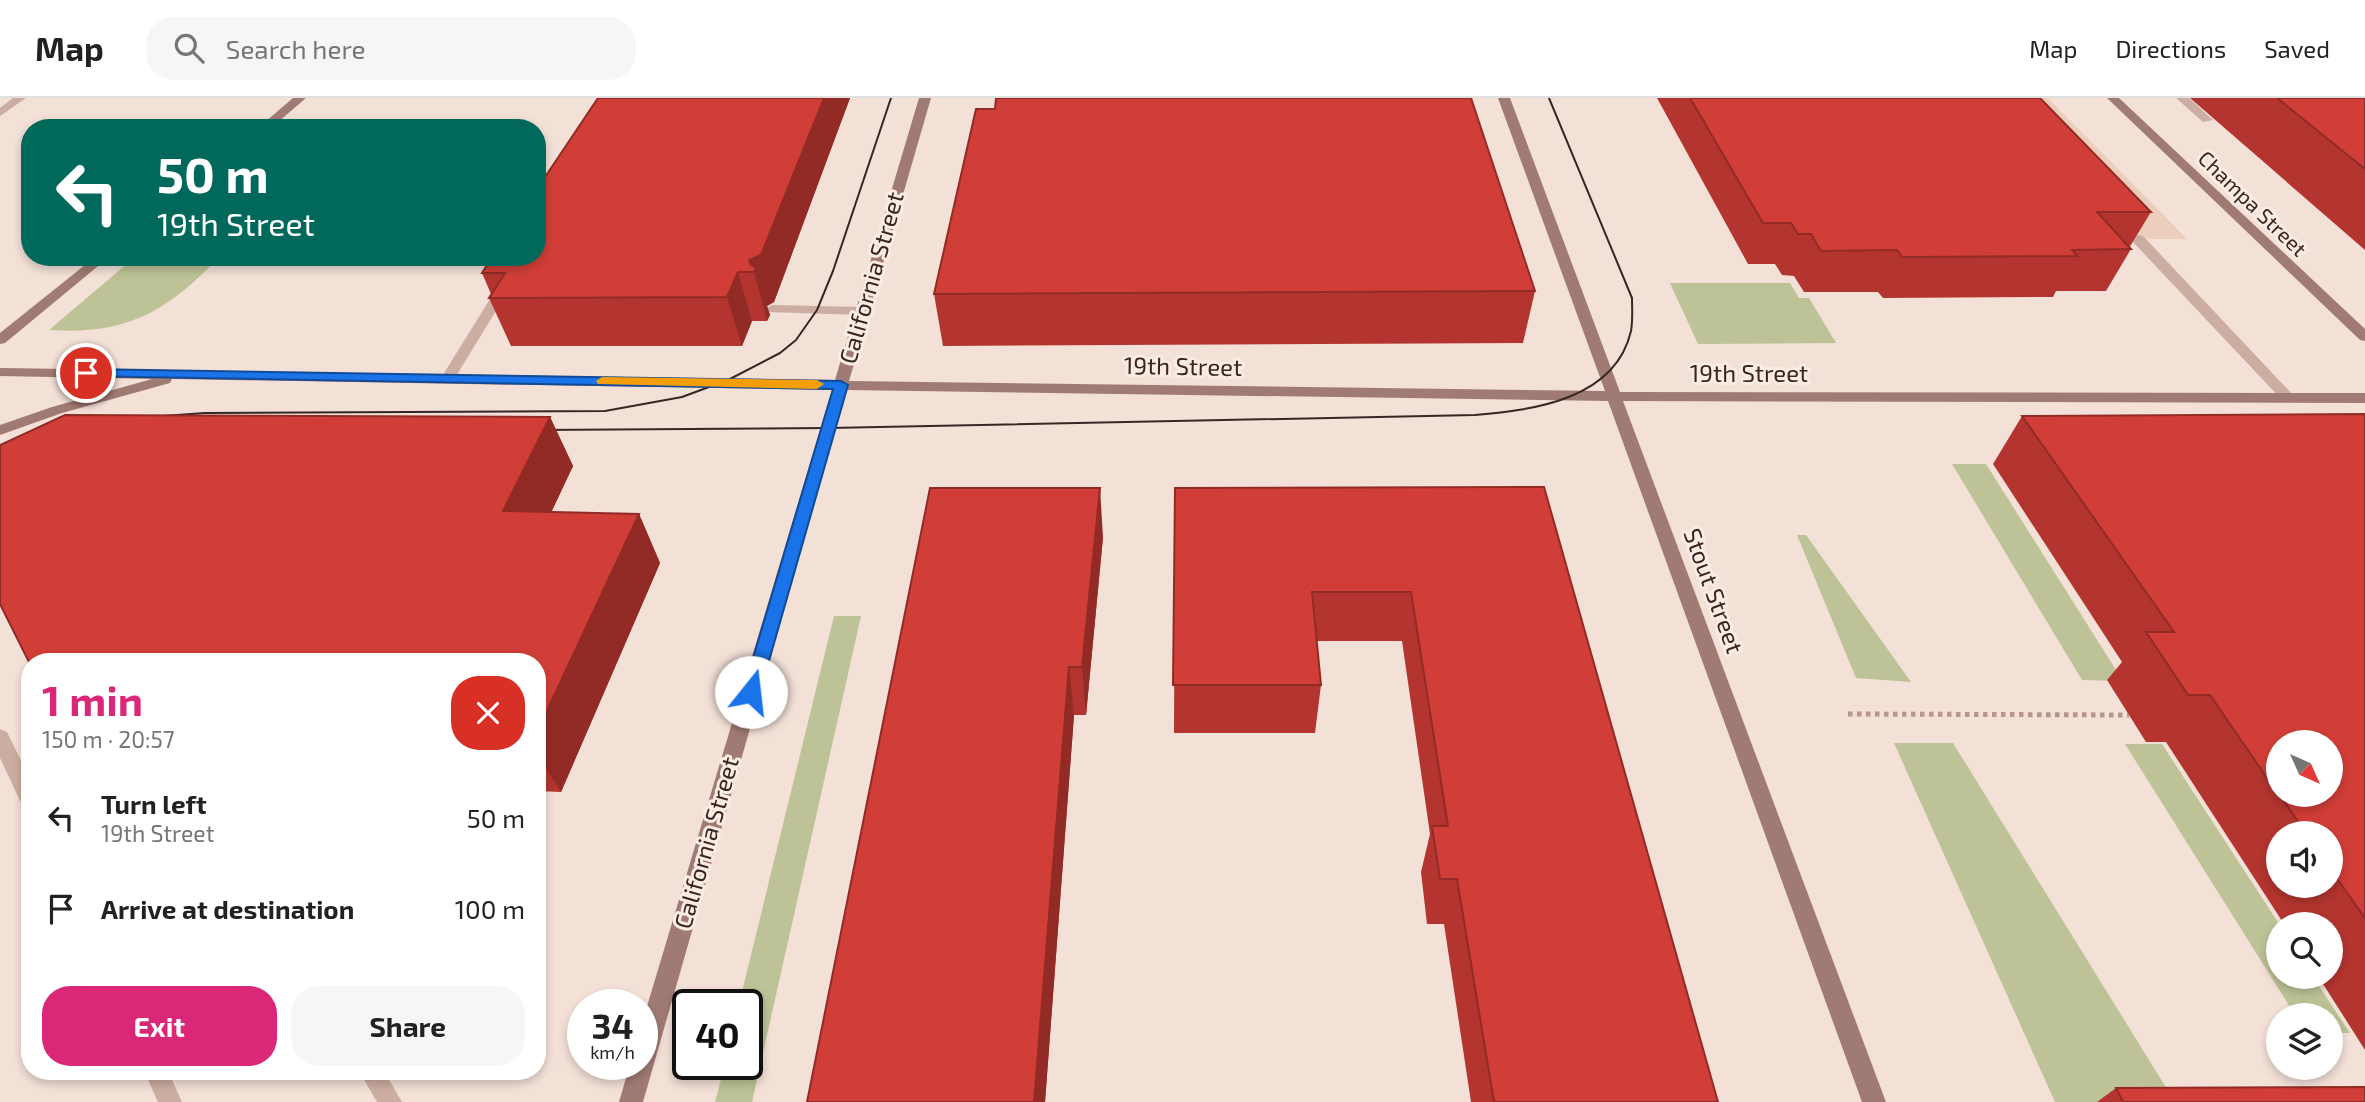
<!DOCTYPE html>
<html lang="en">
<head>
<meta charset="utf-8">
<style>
  body { margin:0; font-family:"Exo 2",sans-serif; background:#f6f6f6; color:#222; height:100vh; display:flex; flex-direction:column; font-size:26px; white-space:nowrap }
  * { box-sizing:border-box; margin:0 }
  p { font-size:23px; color:#767676 }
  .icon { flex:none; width:38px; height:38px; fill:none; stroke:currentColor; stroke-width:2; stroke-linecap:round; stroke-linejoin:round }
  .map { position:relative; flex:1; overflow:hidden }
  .drawer { position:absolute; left:21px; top:555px; width:525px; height:427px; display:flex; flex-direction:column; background:#fff; border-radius:28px; box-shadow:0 4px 10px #0003 }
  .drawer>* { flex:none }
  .hud { position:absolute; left:21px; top:21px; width:525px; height:147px; border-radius:28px; box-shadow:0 4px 10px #0003; background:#00695c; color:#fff; overflow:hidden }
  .needle { width:46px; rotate:135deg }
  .buttons { position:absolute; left:2266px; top:632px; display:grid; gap:14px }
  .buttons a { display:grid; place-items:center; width:77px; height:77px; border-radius:50%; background:#fff; box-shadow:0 4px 10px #0003; font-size:35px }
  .speed { position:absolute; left:567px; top:891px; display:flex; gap:14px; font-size:35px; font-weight:700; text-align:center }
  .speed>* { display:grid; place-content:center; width:91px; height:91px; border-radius:50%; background:#fff; box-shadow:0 4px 10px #0003; line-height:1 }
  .speed small { font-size:18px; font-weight:400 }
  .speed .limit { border:4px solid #111; border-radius:10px; background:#fff; color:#111 }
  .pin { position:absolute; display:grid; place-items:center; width:60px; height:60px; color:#fff; margin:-30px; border:4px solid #fff; border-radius:50%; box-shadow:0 2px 7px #0007 }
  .me { position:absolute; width:77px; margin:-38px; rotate:16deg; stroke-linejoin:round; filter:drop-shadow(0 0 5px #0008) }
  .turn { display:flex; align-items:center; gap:24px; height:147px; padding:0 21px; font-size:32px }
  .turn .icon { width:91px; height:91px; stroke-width:2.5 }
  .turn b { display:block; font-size:49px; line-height:60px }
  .round { display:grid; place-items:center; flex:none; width:74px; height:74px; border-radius:28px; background:#f6f6f6 }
  .summary { display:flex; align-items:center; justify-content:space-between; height:119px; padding:0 21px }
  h1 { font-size:42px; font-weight:700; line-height:52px; color:#db2777 }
  .cta { display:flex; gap:14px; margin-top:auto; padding:14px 21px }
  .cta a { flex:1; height:80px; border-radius:28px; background:#db2777; color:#fff; font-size:28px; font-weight:700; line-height:80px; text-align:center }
  .cta a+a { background:#f6f6f6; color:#222 }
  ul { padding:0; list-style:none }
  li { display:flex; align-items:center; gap:21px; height:91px; padding:0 21px }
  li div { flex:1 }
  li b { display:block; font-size:26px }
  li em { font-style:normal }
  header { display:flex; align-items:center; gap:42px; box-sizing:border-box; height:98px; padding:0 35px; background:#fff; border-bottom:2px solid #e0e0e0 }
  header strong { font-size:33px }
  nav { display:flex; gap:38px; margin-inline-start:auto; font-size:24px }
  .search { width:490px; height:63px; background:#f6f6f6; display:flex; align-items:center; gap:18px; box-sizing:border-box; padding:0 24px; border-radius:28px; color:#767676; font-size:26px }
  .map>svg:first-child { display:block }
  .green { fill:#bdc396 }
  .plaza { fill:#edcebc }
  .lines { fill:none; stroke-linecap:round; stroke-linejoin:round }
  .path { stroke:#b8968c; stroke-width:5; stroke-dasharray:4.5 4.5; stroke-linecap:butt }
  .lane { fill:#ccada2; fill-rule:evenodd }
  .secondary { fill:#a07b73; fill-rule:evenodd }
  .tram { stroke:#362725; stroke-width:2 }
  .wall { fill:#b4352f; fill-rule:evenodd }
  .shaded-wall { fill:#922b26 }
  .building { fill:#d13e37; stroke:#922b26; stroke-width:2 }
  .route { fill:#1a73e8; stroke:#114b97; stroke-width:2 }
  .slow { fill:#f59e0b }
  .labels { text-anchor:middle; stroke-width:6; stroke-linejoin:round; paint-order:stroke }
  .far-street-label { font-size:21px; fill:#362725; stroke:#fbebe3 }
  .street-label { font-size:24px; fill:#362725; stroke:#fbebe3 }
</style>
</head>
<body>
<header>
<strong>Map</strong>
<div class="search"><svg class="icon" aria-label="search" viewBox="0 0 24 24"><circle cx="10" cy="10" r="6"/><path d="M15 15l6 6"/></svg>Search here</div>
<nav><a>Map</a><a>Directions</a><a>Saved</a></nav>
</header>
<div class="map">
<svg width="2365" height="1004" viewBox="0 0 2365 1004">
  <rect width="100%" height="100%" fill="#f3e0d7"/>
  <g class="green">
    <path d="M135 159H219C167 214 126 237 49 232Z"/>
    <polygon points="1670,185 1790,185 1799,200 1809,200 1836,245 1698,246"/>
    <polygon points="1952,366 1986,366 2123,583 2082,582"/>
    <polygon points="1797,437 1806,437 1911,584 1856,580"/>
    <polygon points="834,518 861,518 752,1004 715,1004 725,966 747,966 747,906 739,906"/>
    <polygon points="1894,645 1953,645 2175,1004 2055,1004"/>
    <polygon points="2125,646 2162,646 2279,826 2278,878 2313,879 2350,935 2331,935 2331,917 2295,917"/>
  </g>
  <polygon class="plaza" points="1987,0 2048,0 2187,141 2125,141"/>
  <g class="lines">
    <polyline class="path" points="1848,616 2129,617"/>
    <g class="lane">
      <polygon points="13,0 26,0 0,18 0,10"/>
      <polygon points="2176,0 2189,0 2213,22 2203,24"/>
      <polygon points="2138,137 2143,138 2293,297 2295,300 2293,303 2283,303 2133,144 2133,138"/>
      <polygon points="516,159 529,159 453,283 443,283 441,280"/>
      <polygon points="772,207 862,209 869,213 862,217 767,214 765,211"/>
      <polygon points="0,631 7,634 30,681 30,711 23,709 0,660"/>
      <polygon points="144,973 168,973 182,1004 158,1004"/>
      <polygon points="359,973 384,973 402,1004 377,1004"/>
    </g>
    <g class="secondary">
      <polygon points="293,0 306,0 271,30 258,30"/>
      <polygon points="919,0 931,0 849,283 1605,293 1498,0 1510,0 1620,294 2365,295 2365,305 1623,303 1886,1004 1862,1004 1608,303 847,292 643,1004 619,1004 630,966 642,966 642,925 832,292 172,281 170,285 62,315 0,337 0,327 52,309 152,281 0,278 0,270 835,282"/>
      <polygon points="2107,0 2119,0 2365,231 2365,243 2360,242"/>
      <polygon points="95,159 109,159 5,245 0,246 0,235"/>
    </g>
    <g class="tram">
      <polyline points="135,320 205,315 605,313 682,299 728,282 780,255 796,242 817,212 833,173 891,0"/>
      <path d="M538 332 829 330 1475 317C1533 312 1615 302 1631 233 1633 222 1632 210 1632 200L1549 0"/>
    </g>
  </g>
  <g class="wall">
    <polygon points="598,0 850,0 774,204 767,208 770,217 767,223 752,223 742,248 511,248 489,200 491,196 482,175"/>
    <polygon points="1657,0 2040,0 2151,114 2129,150 2131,151 2106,193 2056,193 2053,199 1883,200 1878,194 1804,194 1794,178 1782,177 1775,166 1748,166"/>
    <polygon points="2190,0 2365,0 2365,152"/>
    <polygon points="995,11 1535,193 1523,245 943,248 934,196"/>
    <path d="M2365 316V952L2318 878H2331V826H2284L2166 644H2146L2107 582 2122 564 1993 366 2022 318ZM2278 735H2331V788H2278Z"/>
    <polygon points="550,319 573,368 551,414 639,416 660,465 561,694 537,693 537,564"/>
    <polygon points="1544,389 1718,1004 1471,1004 1444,826 1427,826 1421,774 1430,736 1402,543 1317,543 1321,587 1315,635 1174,635 1175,390"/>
    <polygon points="1103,439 1086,617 1074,617 1045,1004 807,1004"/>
    <polygon points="2116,990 2365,1004 2097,1004"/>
  </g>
  <g class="shaded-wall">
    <polygon points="824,0 850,0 774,204 767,208 770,217 767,223 754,174 749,162"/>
    <polygon points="738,174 752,223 742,248 727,199"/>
    <polygon points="550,319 573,368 529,462 503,413"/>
    <polygon points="1100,390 1103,439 1086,617 1082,569"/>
    <polygon points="639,416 660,465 561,694 537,656 537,634"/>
    <polygon points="1069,569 1074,617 1045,1004 1034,1004"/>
  </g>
  <g class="building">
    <polygon points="598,0 824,0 761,157 749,162 751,167 756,169 754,174 738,174 727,199 489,200 505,175 482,175 492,159 537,159 537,91"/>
    <polygon points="996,0 1471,0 1535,193 934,196 976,11 995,11"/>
    <polygon points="1690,0 2040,0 2151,114 2097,114 2131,151 2072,152 2077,158 1902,159 1897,152 1821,153 1811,136 1798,136 1791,125 1763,125"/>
    <polygon points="2277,0 2365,0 2365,71"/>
    <polygon points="2365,316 2365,820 2331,772 2331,735 2306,735 2279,696 2331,696 2331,644 2278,644 2278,696 2210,597 2188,597 2146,534 2174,534 2022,318"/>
    <polygon points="65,317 550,319 503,413 639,416 537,634 537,564 30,564 30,566 0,506 0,347"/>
    <polygon points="1544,389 1718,1004 1494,1004 1457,781 1440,781 1432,728 1448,728 1411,494 1312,494 1321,587 1173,587 1175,390"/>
    <polygon points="930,390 1100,390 1082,569 1069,569 1034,1004 807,1004"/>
    <polygon points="2365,989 2365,1004 2123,1004 2116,990"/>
  </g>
  <polygon class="route" points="86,271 841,283 848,287 760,594 757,599 745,599 743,594 833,291 81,278 81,272"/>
  <polygon class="slow" points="602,279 817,282 824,286 817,291 598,286 596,283"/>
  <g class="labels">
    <g class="far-street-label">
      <text transform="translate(2252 106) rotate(44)" y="7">Champa Street</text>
    </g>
    <g class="street-label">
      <text transform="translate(872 180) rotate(-74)" y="8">California Street</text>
      <text transform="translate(1183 269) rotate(1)" y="8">19th Street</text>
      <text x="1749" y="284">19th Street</text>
      <text transform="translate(1713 493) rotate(70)" y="8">Stout Street</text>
      <text transform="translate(707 745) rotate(-74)" y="8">California Street</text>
    </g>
  </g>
</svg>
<div class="buttons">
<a><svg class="needle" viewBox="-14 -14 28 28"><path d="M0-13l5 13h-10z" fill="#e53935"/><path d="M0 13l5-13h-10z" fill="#767676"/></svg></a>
<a><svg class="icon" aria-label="sound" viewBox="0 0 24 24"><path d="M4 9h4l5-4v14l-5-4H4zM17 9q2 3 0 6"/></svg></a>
<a><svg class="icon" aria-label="search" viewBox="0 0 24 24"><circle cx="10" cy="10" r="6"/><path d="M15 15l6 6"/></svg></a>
<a><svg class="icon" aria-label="layers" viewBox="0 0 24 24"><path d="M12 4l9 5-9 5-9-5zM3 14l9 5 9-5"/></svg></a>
</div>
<div class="speed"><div>34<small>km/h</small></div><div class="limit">40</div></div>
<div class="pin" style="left:86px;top:275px;background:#d93025"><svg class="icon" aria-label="arrive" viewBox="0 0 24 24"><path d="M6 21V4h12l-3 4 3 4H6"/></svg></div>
<svg class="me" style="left:751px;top:594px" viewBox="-20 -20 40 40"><circle r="19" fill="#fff"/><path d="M0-13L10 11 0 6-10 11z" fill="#1a73e8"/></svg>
<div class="hud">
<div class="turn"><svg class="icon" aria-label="left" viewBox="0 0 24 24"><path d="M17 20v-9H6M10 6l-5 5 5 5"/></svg><div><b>50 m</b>19th Street</div></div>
</div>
<section class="drawer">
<div class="summary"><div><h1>1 min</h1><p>150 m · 20:57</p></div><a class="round" style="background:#d93025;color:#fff"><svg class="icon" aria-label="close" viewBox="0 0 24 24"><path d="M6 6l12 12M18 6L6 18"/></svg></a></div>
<ul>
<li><svg class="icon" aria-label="left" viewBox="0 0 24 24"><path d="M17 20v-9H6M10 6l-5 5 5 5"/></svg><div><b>Turn left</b><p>19th Street</p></div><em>50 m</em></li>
<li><svg class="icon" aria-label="arrive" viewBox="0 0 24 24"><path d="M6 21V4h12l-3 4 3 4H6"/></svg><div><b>Arrive at destination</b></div><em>100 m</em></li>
</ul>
<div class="cta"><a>Exit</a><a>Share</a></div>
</section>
</div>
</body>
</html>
